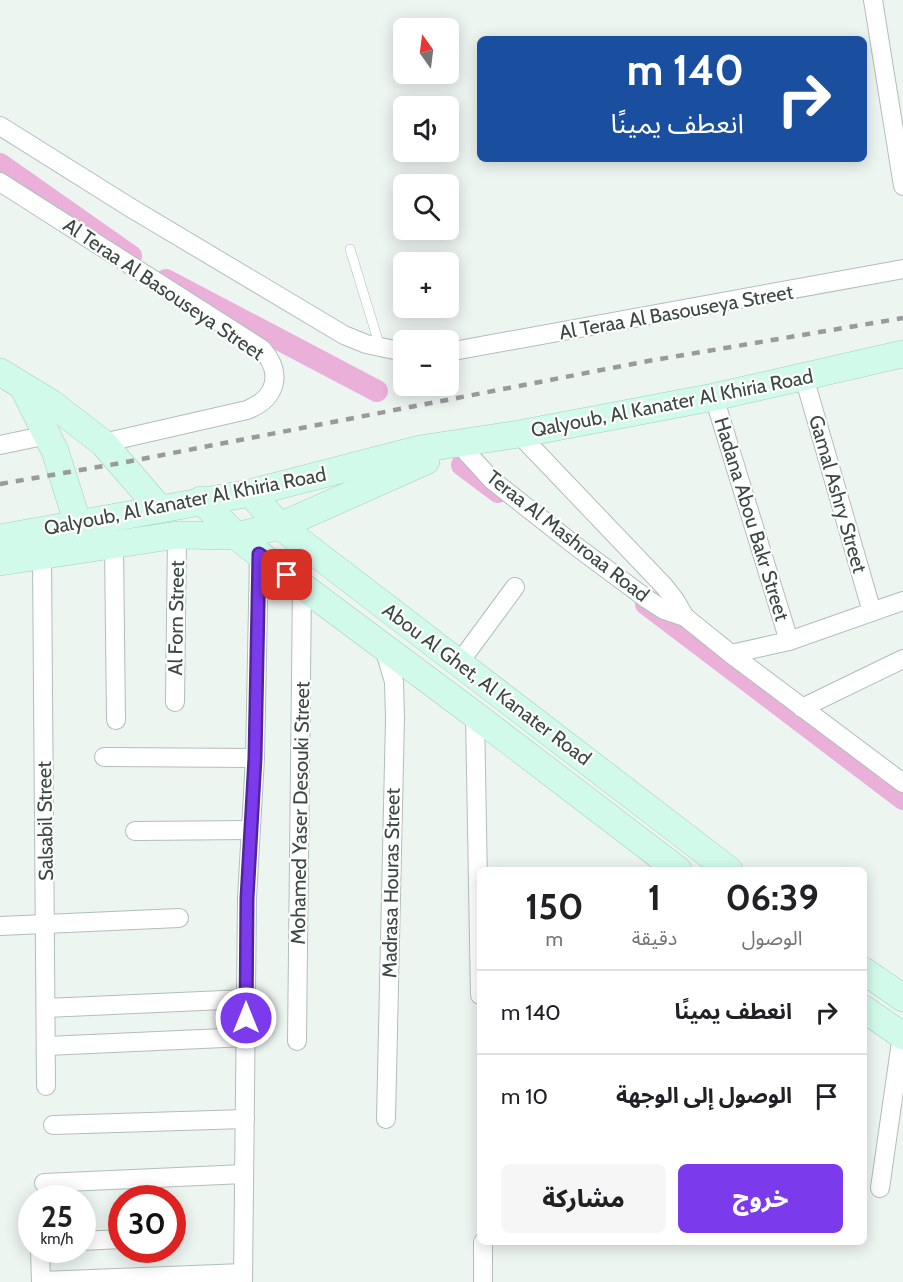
<!DOCTYPE html>
<html lang="ar">
<head>
<meta charset="utf-8">
<style>
  body { margin:0; font-family:Cabin,"Noto Sans Arabic",sans-serif; background:#f6f6f6; color:#202124; direction:rtl; height:100vh; display:flex; flex-direction:column; font-size:22px; white-space:nowrap }
  * { box-sizing:border-box; margin:0 }
  p { font-size:20px; color:#757577 }
  .icon { flex:none; width:33px; height:33px; fill:none; stroke:currentColor; stroke-width:2; stroke-linecap:round; stroke-linejoin:round }
  .map { position:relative; flex:1; overflow:hidden; direction:ltr }
  .sheet { position:absolute; left:477px; top:867px; width:390px; height:378px; display:flex; flex-direction:column; background:#fff; border-radius:9px; box-shadow:0 3px 15px #0003; direction:rtl }
  .sheet>* { flex:none }
  .banner { position:absolute; left:477px; top:36px; width:390px; height:126px; border-radius:9px; box-shadow:0 3px 15px #0003; direction:rtl; background:#1a4fa0; color:#fff; overflow:hidden }
  .needle { width:39px; rotate:346deg }
  .buttons { position:absolute; left:393px; top:18px; display:grid; gap:12px }
  .buttons a { display:grid; place-items:center; width:66px; height:66px; border-radius:9px; background:#fff; box-shadow:0 3px 15px #0003; font-size:30px }
  .speed { position:absolute; left:18px; top:1185px; display:flex; gap:12px; font-size:30px; font-weight:700; text-align:center }
  .speed>* { display:grid; place-content:center; width:78px; height:78px; border-radius:50%; background:#fff; box-shadow:0 3px 15px #0003; line-height:1 }
  .speed small { font-size:15px; font-weight:400 }
  .speed .limit { border:9px solid #d22; background:#fff; color:#111 }
  .pin { position:absolute; display:grid; place-items:center; width:51px; height:51px; color:#fff; margin:-26px; border-radius:12px; box-shadow:0 3px 9px #0006 }
  .me { position:absolute; width:66px; margin:-33px; rotate:0deg; stroke-linejoin:round; filter:drop-shadow(0 0 4px #0008) }
  .turn { display:flex; align-items:center; gap:21px; height:126px; padding:0 24px; font-size:27px }
  .turn .icon { width:78px; height:78px; stroke-width:2.5 }
  .turn b { display:block; font-size:42px; line-height:51px }
  .eta { display:flex; justify-content:space-evenly; align-items:center; height:102px; text-align:center }
  .eta b { font-size:36px; font-weight:800; line-height:42px }
  .primary-button { display:flex; gap:12px; margin-top:auto; padding:12px 24px }
  .primary-button a { flex:1; height:69px; border-radius:9px; background:#7c3aed; color:#fff; font-size:24px; font-weight:800; line-height:69px; text-align:center }
  .primary-button a+a { background:#f6f6f6; color:#202124 }
  ul { padding:0; list-style:none }
  li { display:flex; align-items:center; gap:18px; height:84px; padding:0 24px; border-top:2px solid #e0e0e0 }
  li div { flex:1 }
  li b { display:block; font-size:22px }
  li em { font-style:normal }
  .map>svg:first-child { display:block }
  .lines { fill:none; stroke-linecap:round; stroke-linejoin:round }
  .canal { stroke:#eab0da; stroke-width:22 }
  .lane-casing { stroke:#b0bfb8; stroke-width:10 }
  .street-casing { stroke:#b0bfb8; stroke-width:20 }
  .secondary-casing { stroke:#a1cfbd; stroke-width:28 }
  .lane { stroke:#fff; stroke-width:9 }
  .street { stroke:#fff; stroke-width:18 }
  .secondary { stroke:#d2faeb; stroke-width:27 }
  .rail { stroke:#9a9a9a; stroke-width:4.5; stroke-dasharray:8 8; stroke-linecap:butt }
  .route-casing { stroke:#51269a; stroke-width:15 }
  .route { stroke:#7c3aed; stroke-width:10 }
  .labels { text-anchor:middle; stroke-width:4.5; stroke-linejoin:round; paint-order:stroke }
  .street-label { font-size:20px; fill:#3b4941; stroke:#fff }
</style>
</head>
<body>
<div class="map">
<svg width="903" height="1282" viewBox="0 0 903 1282">
  <rect width="100%" height="100%" fill="#edf5f1"/>
  <g class="lines">
    <g class="canal">
      <polyline points="0,164 131,256"/>
      <polyline points="166,280 377,391"/>
      <polyline points="462,465 498,492"/>
      <polyline points="646,604 903,799"/>
    </g>
    <g class="lane-casing">
      <polyline id="lane" points="350,249 380,347"/>
    </g>
    <g class="street-casing">
      <g id="street">
        <polyline points="873,0 903,186"/>
        <polyline points="0,126 131,208 344,335 366,344 404,352"/>
        <path d="M0 182 262 349C283 373 277 398 247 410L103 443"/>
        <polyline points="448,352 903,269"/>
        <polyline points="804,377 872,612"/>
        <polyline points="714,397 789,641"/>
        <polyline points="519,434 664,586 675,600 685,617"/>
        <polyline points="459,444 492,480 577,547 647,599 664,610 685,617 731,654 903,783"/>
        <polyline points="0,445 48,435"/>
        <polyline points="114,546 116,720"/>
        <polyline points="42,557 46,1086"/>
        <polyline points="384,648 394,682 395,718 386,1119"/>
        <polyline points="731,654 789,641 903,601"/>
        <polyline points="459,663 515,587"/>
        <polyline points="175,702 177,535"/>
        <polyline points="802,708 903,659"/>
        <polyline points="475,715 480,995"/>
        <polyline points="104,757 255,758"/>
        <polyline points="135,831 250,830"/>
        <polyline points="0,926 179,918"/>
        <polyline points="46,1008 246,999"/>
        <polyline points="297,1041 302,586"/>
        <polyline points="47,1046 246,1037"/>
        <polyline points="53,1125 245,1119"/>
        <polyline points="44,1183 244,1174"/>
        <polyline points="880,1188 902,1035"/>
        <polyline points="82,1241 122,1239"/>
        <polyline points="483,1242 483,1282"/>
        <polyline points="40,1250 41,1282"/>
        <polyline points="41,1281 243,1273"/>
        <polyline points="243,1282 247,898 255,758 259,554"/>
      </g>
    </g>
    <g class="secondary-casing">
      <g id="secondary">
        <polyline points="0,372 51,403 103,443 160,509"/>
        <polyline points="23,387 55,451 78,524"/>
        <polyline points="250,493 280,526 729,870"/>
        <polyline points="201,500 236,536 259,554 475,715 678,870"/>
        <polyline points="0,538 250,493 420,449 519,434 714,397 903,354"/>
        <polyline points="0,562 177,535 236,536 280,526 426,461"/>
        <polyline points="864,971 903,998"/>
        <polyline points="864,1009 903,1036"/>
      </g>
    </g>
    <use href="#lane" class="lane"/>
    <use href="#street" class="street"/>
    <use href="#secondary" class="secondary"/>
    <polyline class="rail" points="0,484 121,463 648,361 903,318"/>
  </g>
  <g class="lines">
    <g class="route-casing">
      <polyline id="route" points="246,1018 247,898 255,758 259,554 287,575"/>
    </g>
    <use href="#route" class="route"/>
  </g>
  <g class="labels">
    <g class="street-label">
      <text transform="translate(164 289) rotate(34)" y="7">Al Teraa Al Basouseya Street</text>
      <text transform="translate(676 312) rotate(-10)" y="7">Al Teraa Al Basouseya Street</text>
      <text transform="translate(672 403) rotate(-11)" y="7">Qalyoub, Al Kanater Al Khiria Road</text>
      <text transform="translate(838 494) rotate(74)" y="7">Gamal Ashry Street</text>
      <text transform="translate(185 501) rotate(-11)" y="7">Qalyoub, Al Kanater Al Khiria Road</text>
      <text transform="translate(752 519) rotate(73)" y="7">Hadana Abou Bakr Street</text>
      <text transform="translate(568 536) rotate(38)" y="7">Teraa Al Mashroaa Road</text>
      <text transform="translate(176 618) rotate(-89)" y="7">Al Forn Street</text>
      <text transform="translate(487 684) rotate(37)" y="7">Abou Al Ghet, Al Kanater Road</text>
      <text transform="translate(300 813) rotate(-89)" y="7">Mohamed Yaser Desouki Street</text>
      <text transform="translate(45 821) rotate(-91)" y="7">Salsabil Street</text>
      <text transform="translate(391 883) rotate(-89)" y="7">Madrasa Houras Street</text>
    </g>
  </g>
</svg>
<div class="buttons">
<a><svg class="needle" viewBox="-14 -14 28 28"><path d="M0-13l5 13h-10z" fill="#e53935"/><path d="M0 13l5-13h-10z" fill="#757577"/></svg></a>
<a><svg class="icon" aria-label="sound" viewBox="0 0 24 24"><path d="M4 9h4l5-4v14l-5-4H4zM17 9q2 3 0 6"/></svg></a>
<a><svg class="icon" aria-label="search" viewBox="0 0 24 24"><circle cx="10" cy="10" r="6"/><path d="M15 15l6 6"/></svg></a>
<a>+</a>
<a>−</a>
</div>
<div class="speed"><div>25<small>km/h</small></div><div class="limit">30</div></div>
<div class="pin" style="left:287px;top:575px;background:#d93025"><svg class="icon" aria-label="arrive" viewBox="0 0 24 24"><path d="M6 21V4h12l-3 4 3 4H6"/></svg></div>
<svg class="me" style="left:246px;top:1018px" viewBox="-20 -20 40 40"><circle r="17" fill="#7c3aed" stroke="#fff" stroke-width="3"/><path d="M0-11L8 9 0 5-8 9z" fill="#fff"/></svg>
<div class="banner">
<div class="turn"><svg class="icon" aria-label="right" viewBox="0 0 24 24"><path d="M7 20v-9h11M14 6l5 5-5 5"/></svg><div><b>140 m</b>انعطف يمينًا</div></div>
</div>
<section class="sheet">
<div class="eta">
<div><b>06:39</b><p>الوصول</p></div>
<div><b>1</b><p>دقيقة</p></div>
<div><b>150</b><p>m</p></div>
</div>
<ul>
<li><svg class="icon" aria-label="right" viewBox="0 0 24 24"><path d="M7 20v-9h11M14 6l5 5-5 5"/></svg><div><b>انعطف يمينًا</b></div><em>140 m</em></li>
<li><svg class="icon" aria-label="arrive" viewBox="0 0 24 24"><path d="M6 21V4h12l-3 4 3 4H6"/></svg><div><b>الوصول إلى الوجهة</b></div><em>10 m</em></li>
</ul>
<div class="primary-button"><a>خروج</a><a>مشاركة</a></div>
</section>
</div>
</body>
</html>
